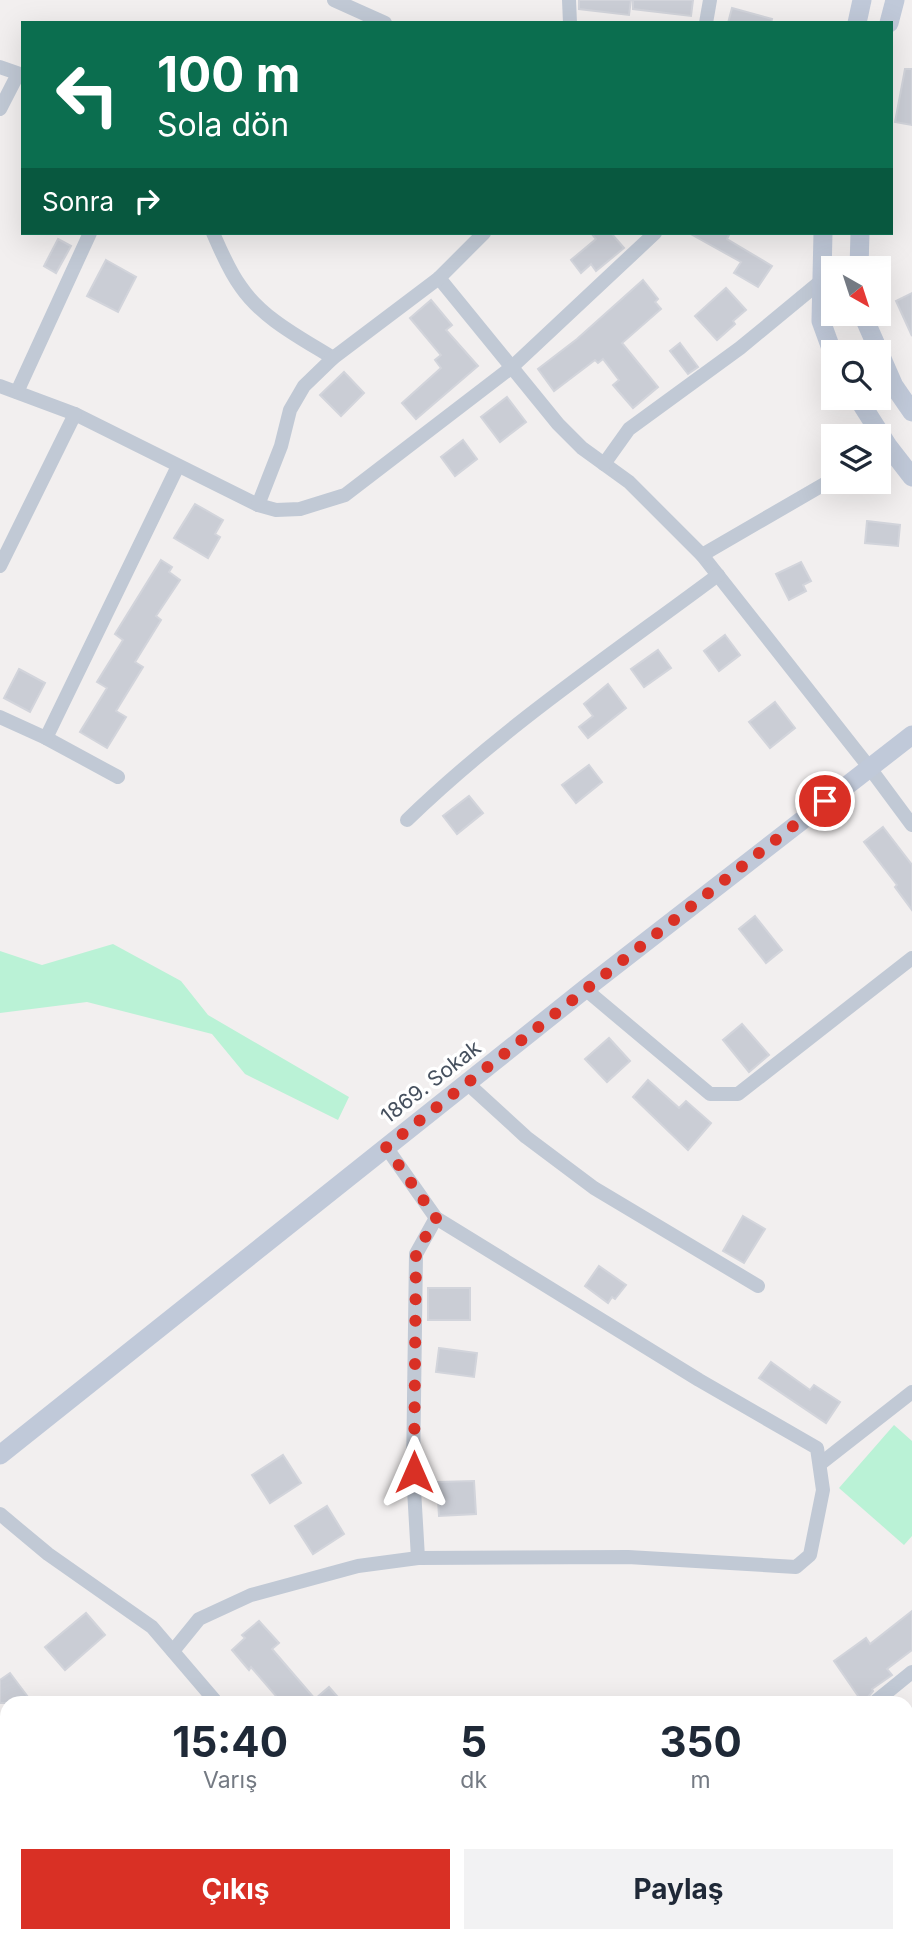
<!DOCTYPE html>
<html lang="tr">
<head>
<meta charset="utf-8">
<style>
  body { margin:0; font-family:Inter,sans-serif; background:#f2f2f3; color:#1f2937; height:100vh; display:flex; flex-direction:column; font-size:26px; white-space:nowrap }
  * { box-sizing:border-box; margin:0 }
  p { font-size:23px; color:#747a83 }
  .icon { flex:none; width:38px; height:38px; fill:none; stroke:currentColor; stroke-width:2; stroke-linecap:round; stroke-linejoin:round }
  .map { position:relative; flex:1; overflow:hidden }
  .drawer { position:absolute; left:0px; top:1696px; width:914px; height:247px; display:flex; flex-direction:column; background:#fff; border-radius:21px 21px 0 0; box-shadow:0 7px 28px #0002 }
  .drawer>* { flex:none }
  .hud { position:absolute; left:21px; top:21px; width:872px; height:214px; border-radius:0px; box-shadow:0 7px 28px #0002; background:#0b6e4f; color:#fff; overflow:hidden }
  .needle { width:46px; rotate:141deg }
  .buttons { position:absolute; left:821px; top:256px; display:grid; gap:14px }
  .buttons a { display:grid; place-items:center; width:70px; height:70px; border-radius:0px; background:#fff; box-shadow:0 7px 28px #0002; font-size:35px }
  .pin { position:absolute; display:grid; place-items:center; width:60px; height:60px; color:#fff; margin:-30px; border:4px solid #fff; border-radius:50%; box-shadow:0 2px 7px #0007 }
  .me { position:absolute; width:77px; margin:-38px; rotate:0deg; stroke-linejoin:round; filter:drop-shadow(0 0 5px #0008) }
  .turn { display:flex; align-items:center; gap:24px; height:147px; padding:0 21px; font-size:32px }
  .turn .icon { width:91px; height:91px; stroke-width:2.5 }
  .turn b { display:block; font-size:49px; line-height:60px }
  .then { display:flex; align-items:center; height:66px; padding:0 21px; background:#0003; gap:14px; font-size:26px }
  .eta { display:flex; justify-content:space-evenly; align-items:center; height:119px; text-align:center }
  .eta b { font-size:42px; font-weight:700; line-height:49px }
  .action { display:flex; gap:14px; margin-top:auto; padding:14px 21px }
  .action a { flex:1; height:80px; border-radius:0px; background:#d93025; color:#fff; font-size:28px; font-weight:700; line-height:80px; text-align:center }
  .action a+a { background:#f2f2f3; color:#1f2937 }
  .map>svg:first-child { display:block }
  .green { fill:#baf2d6 }
  .building { fill:#cacdd5; stroke:#d2d4db; stroke-width:2 }
  .lines { fill:none; stroke-linecap:round; stroke-linejoin:round }
  .street { stroke:#c1c9d5; stroke-width:14 }
  .secondary { stroke:#c0c9d9; stroke-width:19 }
  .route { stroke:#d93025; stroke-width:12; stroke-dasharray:0 21.6 }
  .labels { text-anchor:middle; stroke-width:7; stroke-linejoin:round; paint-order:stroke }
  .street-label { font-size:21px; fill:#46505e; stroke:#fff }
</style>
</head>
<body>
<div class="map">
<svg width="912" height="1942" viewBox="0 0 912 1942">
  <rect width="100%" height="100%" fill="#f2efef"/>
  <g class="green">
    <polygon points="113,944 181,981 208,1015 349,1097 338,1120 245,1074 212,1034 87,1002 0,1013 0,951 42,965"/>
    <polygon points="894,1425 912,1441 912,1536 904,1545 839,1488"/>
  </g>
  <g class="building">
    <polygon points="579,0 631,0 629,15 579,9"/>
    <polygon points="633,0 693,0 691,16 633,9"/>
    <polygon points="732,8 772,19 771,23 728,23"/>
    <polygon points="905,69 912,69 912,125 895,122"/>
    <polygon points="591,233 611,233 624,248 596,271 591,264 581,273 571,260 596,239"/>
    <polygon points="689,233 730,233 727,239 772,266 758,287 734,273 741,262"/>
    <polygon points="58,239 71,246 56,273 44,266"/>
    <polygon points="106,260 136,277 118,312 87,296"/>
    <polygon points="643,280 658,299 655,302 661,309 622,343 658,387 633,408 613,385 619,380 603,359 598,363 595,360 554,391 538,369 577,339"/>
    <polygon points="726,288 746,310 733,321 735,324 717,340 695,316"/>
    <polygon points="912,293 912,336 896,301"/>
    <polygon points="431,300 452,325 446,330 478,366 416,419 402,403 441,368 435,360 441,355 410,318"/>
    <polygon points="680,343 698,367 688,374 670,351"/>
    <polygon points="344,372 364,393 341,416 320,395"/>
    <polygon points="507,397 526,422 500,442 481,417"/>
    <polygon points="463,440 477,459 455,476 441,457"/>
    <polygon points="195,504 223,520 215,534 220,537 208,558 174,538"/>
    <polygon points="867,521 900,525 898,546 865,543"/>
    <polygon points="161,560 172,567 169,572 180,580 156,616 161,620 135,662 143,667 116,711 126,717 107,748 80,732 107,688 97,682 123,640 115,634"/>
    <polygon points="801,562 811,581 803,585 806,591 789,600 776,574"/>
    <polygon points="725,635 740,655 719,671 704,651"/>
    <polygon points="658,650 671,668 644,687 631,669"/>
    <polygon points="19,669 45,683 30,712 4,698"/>
    <polygon points="608,684 626,708 588,738 579,727 593,716 584,704"/>
    <polygon points="775,702 795,728 770,748 749,722"/>
    <polygon points="589,765 602,782 576,803 562,785"/>
    <polygon points="469,796 483,813 457,834 443,816"/>
    <polygon points="883,827 912,865 912,910 895,887 897,885 864,842"/>
    <polygon points="755,916 782,950 766,963 739,929"/>
    <polygon points="742,1024 769,1055 749,1072 723,1040"/>
    <polygon points="609,1038 630,1061 607,1082 585,1059"/>
    <polygon points="648,1080 679,1108 686,1101 711,1123 688,1150 633,1097"/>
    <polygon points="743,1216 765,1229 744,1263 723,1251"/>
    <polygon points="599,1266 626,1285 615,1299 612,1297 608,1303 585,1286"/>
    <rect x="428" y="1288" width="42" height="32"/>
    <polygon points="439,1348 477,1353 474,1377 436,1372"/>
    <polygon points="771,1362 810,1390 814,1385 840,1402 826,1423 759,1378"/>
    <polygon points="283,1455 301,1483 270,1503 252,1475"/>
    <polygon points="474,1481 476,1514 439,1516 437,1482"/>
    <polygon points="327,1506 344,1534 313,1554 295,1526"/>
    <polygon points="912,1611 912,1650 887,1669 892,1675 872,1689 873,1691 863,1703 834,1661 866,1638 870,1644"/>
    <polygon points="86,1613 105,1635 65,1670 45,1647"/>
    <polygon points="259,1621 279,1643 272,1649 315,1699 329,1687 343,1703 282,1703 251,1667 249,1670 232,1650 245,1638 242,1635"/>
    <polygon points="10,1673 28,1697 20,1703 0,1703 0,1680"/>
  </g>
  <g class="lines">
    <g class="street">
      <polyline points="334,0 385,23"/>
      <polyline points="569,0 570,23"/>
      <polyline points="706,23 710,0"/>
      <polyline points="0,67 23,75"/>
      <polyline points="0,109 18,74"/>
      <path d="M213 233C221 251 229 271 241 287 263 319 301 338 333 358"/>
      <polyline points="439,278 558,424 582,448 629,482 702,555 869,767 912,825"/>
      <polyline points="0,386 75,414 258,505 276,510 300,509 345,495 512,367 655,233"/>
      <polyline points="17,392 90,233"/>
      <polyline points="604,464 629,429 740,348 820,282"/>
      <polyline points="258,505 281,446 290,410 304,386 333,358 439,278 484,233"/>
      <polyline points="702,555 833,479"/>
      <polyline points="0,566 75,414"/>
      <polyline points="0,717 46,738 118,777"/>
      <polyline points="46,738 178,466"/>
      <path d="M407 820C502 728 612 654 718 575"/>
      <polyline points="585,989 710,1094 738,1094 912,958"/>
      <polyline points="467,1083 526,1137 594,1188 758,1286"/>
      <polyline points="820,1464 912,1392"/>
      <polyline points="0,1514 48,1554 152,1627 217,1703"/>
      <polyline points="418,1558 413,1472 416,1254 436,1218"/>
      <polyline points="173,1651 199,1619 251,1595 358,1566 418,1558 628,1557 796,1567 810,1555 823,1490 817,1448 699,1380 436,1218 386,1147"/>
      <polyline points="875,1702 912,1672"/>
      <polyline points="353,1936 356,1942"/>
    </g>
    <g class="secondary">
      <polyline points="857,23 862,0"/>
      <polyline points="889,23 895,0"/>
      <polyline points="823,233 821,321 833,354"/>
      <polyline points="859,268 860,233"/>
      <polyline points="862,313 894,386 912,412"/>
      <polyline points="857,397 888,446 912,477"/>
      <polyline points="0,1455 585,989 912,735"/>
    </g>
  </g>
  <g class="lines">
    <polyline class="route" points="414,1472 416,1254 436,1218 386,1147 825,801"/>
  </g>
  <g class="labels">
    <g class="street-label">
      <text transform="translate(431 1082) rotate(-38)" y="7">1869. Sokak</text>
    </g>
  </g>
</svg>
<div class="buttons">
<a><svg class="needle" viewBox="-14 -14 28 28"><path d="M0-13l5 13h-10z" fill="#e53935"/><path d="M0 13l5-13h-10z" fill="#747a83"/></svg></a>
<a><svg class="icon" aria-label="search" viewBox="0 0 24 24"><circle cx="10" cy="10" r="6"/><path d="M15 15l6 6"/></svg></a>
<a><svg class="icon" aria-label="layers" viewBox="0 0 24 24"><path d="M12 4l9 5-9 5-9-5zM3 14l9 5 9-5"/></svg></a>
</div>
<div class="pin" style="left:825px;top:801px;background:#d93025"><svg class="icon" aria-label="arrive" viewBox="0 0 24 24"><path d="M6 21V4h12l-3 4 3 4H6"/></svg></div>
<svg class="me" style="left:414px;top:1472px" viewBox="-20 -20 40 40"><path d="M0-17L14 15 0 8-14 15z" fill="#d93025" stroke="#fff" stroke-width="4"/></svg>
<div class="hud">
<div class="turn"><svg class="icon" aria-label="left" viewBox="0 0 24 24"><path d="M17 20v-9H6M10 6l-5 5 5 5"/></svg><div><b>100 m</b>Sola dön</div></div>
<div class="then">Sonra<svg class="icon" aria-label="right" viewBox="0 0 24 24"><path d="M7 20v-9h11M14 6l5 5-5 5"/></svg></div>
</div>
<section class="drawer">
<div class="eta">
<div><b>15:40</b><p>Varış</p></div>
<div><b>5</b><p>dk</p></div>
<div><b>350</b><p>m</p></div>
</div>
<div class="action"><a>Çıkış</a><a>Paylaş</a></div>
</section>
</div>
</body>
</html>
